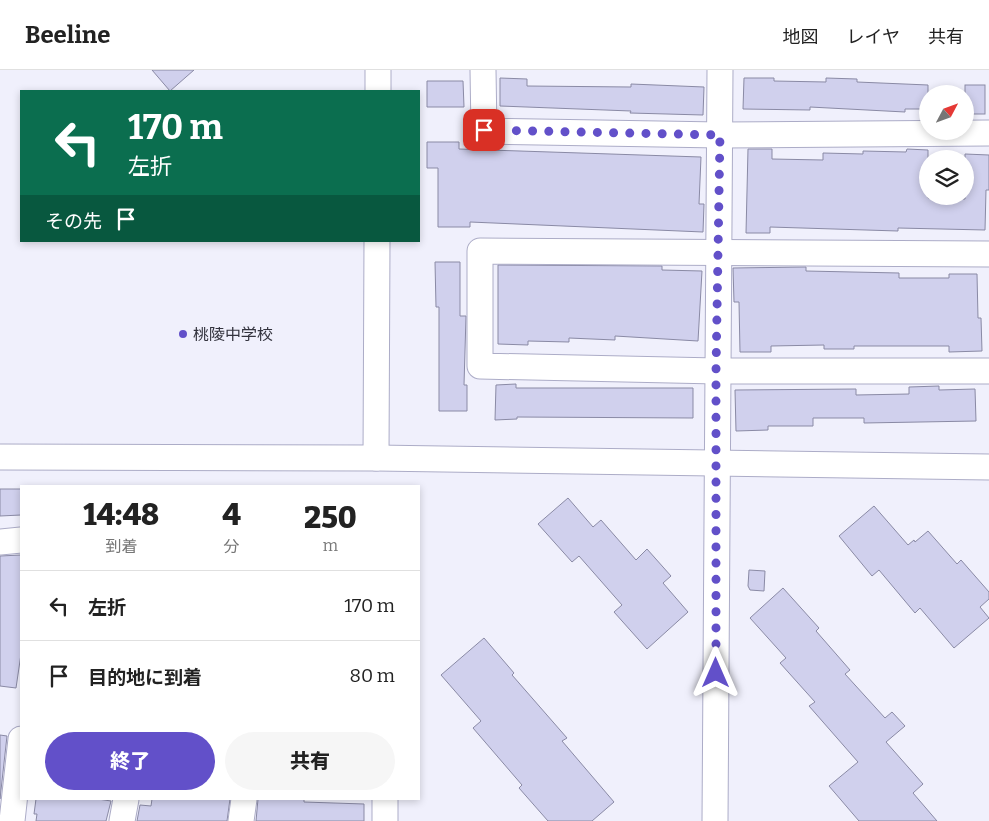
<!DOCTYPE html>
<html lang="ja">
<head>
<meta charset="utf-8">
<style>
  body { margin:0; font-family:Bitter,"Noto Sans JP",serif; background:#f6f6f6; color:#222; height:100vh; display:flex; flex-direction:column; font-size:19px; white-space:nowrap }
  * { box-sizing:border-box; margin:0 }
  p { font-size:16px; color:#767676 }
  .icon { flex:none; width:28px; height:28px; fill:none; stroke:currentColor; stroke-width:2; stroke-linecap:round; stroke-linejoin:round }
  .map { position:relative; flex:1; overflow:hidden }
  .panel { position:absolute; left:20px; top:415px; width:400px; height:315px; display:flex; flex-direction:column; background:#fff; border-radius:0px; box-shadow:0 2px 8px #0003 }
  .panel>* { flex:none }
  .hud { position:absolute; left:20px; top:20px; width:400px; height:152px; border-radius:0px; box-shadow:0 2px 8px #0003; background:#0b6e4f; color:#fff; overflow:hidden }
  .needle { width:32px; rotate:49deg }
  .controls { position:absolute; left:919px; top:15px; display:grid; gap:10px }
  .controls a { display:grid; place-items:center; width:55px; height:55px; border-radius:50%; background:#fff; box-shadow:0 2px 8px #0003; font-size:25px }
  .pin { position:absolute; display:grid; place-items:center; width:42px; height:42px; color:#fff; margin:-21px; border-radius:10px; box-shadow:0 2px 8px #0006 }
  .me { position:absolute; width:55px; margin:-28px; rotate:0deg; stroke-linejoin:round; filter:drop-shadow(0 0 4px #0008) }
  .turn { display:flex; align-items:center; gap:18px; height:105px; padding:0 25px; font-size:22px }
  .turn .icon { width:65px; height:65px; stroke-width:2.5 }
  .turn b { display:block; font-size:35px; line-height:42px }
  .then { display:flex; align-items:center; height:48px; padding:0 25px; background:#0003; gap:10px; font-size:19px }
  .eta { display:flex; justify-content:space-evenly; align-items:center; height:85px; text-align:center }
  .eta b { font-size:30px; font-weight:800; line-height:35px }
  .action { display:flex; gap:10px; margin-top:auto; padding:10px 25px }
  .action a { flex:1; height:58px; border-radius:30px; background:#6250c9; color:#fff; font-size:20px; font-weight:800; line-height:58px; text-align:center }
  .action a+a { background:#f6f6f6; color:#222 }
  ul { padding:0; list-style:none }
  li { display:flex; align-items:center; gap:15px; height:70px; padding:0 25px; border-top:1px solid #e0e0e0 }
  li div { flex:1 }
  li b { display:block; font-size:19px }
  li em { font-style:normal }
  header { display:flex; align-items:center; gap:30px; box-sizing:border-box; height:70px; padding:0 25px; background:#fff; border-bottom:1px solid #e0e0e0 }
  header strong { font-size:24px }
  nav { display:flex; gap:28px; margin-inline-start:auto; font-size:18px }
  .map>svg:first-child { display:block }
  .building { fill:#d0d0ed; stroke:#8a8aa5 }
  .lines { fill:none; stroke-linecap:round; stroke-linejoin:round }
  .minor-casing { stroke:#acacc7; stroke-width:27 }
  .minor { stroke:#fff; stroke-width:25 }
  .route { stroke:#6250c9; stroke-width:9; stroke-dasharray:0 16.2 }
  .poi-dot { fill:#6250c9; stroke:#f0f0fc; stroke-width:2 }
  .labels { text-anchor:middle; stroke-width:5; stroke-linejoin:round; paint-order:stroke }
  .poi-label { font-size:16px; fill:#33333e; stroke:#f0f0fc; text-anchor:start }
</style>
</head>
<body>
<header>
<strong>Beeline</strong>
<nav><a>地図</a><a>レイヤ</a><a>共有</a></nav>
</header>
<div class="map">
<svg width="989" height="751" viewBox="0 0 989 751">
  <rect width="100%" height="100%" fill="#f0f0fc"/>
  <g class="building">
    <polygon points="152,0 194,0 170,21"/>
    <polygon points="500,8 527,9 527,16 631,17 631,14 704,17 703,45 630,43 631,41 500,36"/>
    <polygon points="744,8 774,8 774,11 826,12 826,8 857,9 857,12 928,15 928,39 905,39 905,42 810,37 810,40 743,39"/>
    <polygon points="427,11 463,11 464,37 427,37"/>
    <rect x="965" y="15" width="20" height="29"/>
    <polygon points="427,72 459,72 459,79 701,87 699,134 704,134 703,162 470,152 470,157 438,157 438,98 427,98"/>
    <polygon points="748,79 772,79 772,89 823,90 823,83 863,84 863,81 906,82 907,79 928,80 928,128 965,129 965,84 989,85 989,120 986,120 985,160 898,158 898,161 770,157 770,163 746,163"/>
    <polygon points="435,192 460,192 460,246 466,246 464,315 467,315 467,341 439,341 439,237 436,237"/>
    <polygon points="498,195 662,196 662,200 702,201 698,271 615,266 615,270 569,268 569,272 528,271 528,275 498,274"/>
    <polygon points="806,197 806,201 899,203 899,208 949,208 949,204 977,204 978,248 981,248 982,281 949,282 949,276 854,276 854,279 824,279 824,275 771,276 771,282 740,282 739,232 734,232 733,198"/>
    <polygon points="516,314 516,318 693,318 693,348 517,347 517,349 495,350 496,315"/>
    <polygon points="939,316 939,320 975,319 976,351 864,353 864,348 813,348 813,356 768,356 768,360 736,361 735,320 856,319 856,325 909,324 909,317"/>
    <polygon points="0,419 21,419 21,445 0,446"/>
    <polygon points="568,428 593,457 601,450 636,490 647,479 671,506 663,513 688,542 647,579 614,542 622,535 579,486 572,492 538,454"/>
    <polygon points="874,436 908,475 914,470 915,472 928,461 957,494 961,490 989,522 989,529 980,537 989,548 954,578 920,538 915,543 879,500 872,506 839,466"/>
    <polygon points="21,485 21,584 16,618 0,616 0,486"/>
    <polygon points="749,500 765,501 764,521 750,520 748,516"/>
    <polygon points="783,518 819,558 816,561 850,600 845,604 885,648 892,642 905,656 886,672 923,714 913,723 937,751 859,751 829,716 858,692 809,636 815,632 780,593 786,588 750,548"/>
    <polygon points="484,568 514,603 512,605 567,668 562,671 614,732 592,751 548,751 519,718 522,715 473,658 481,651 441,605"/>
    <polygon points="0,665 7,666 0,729"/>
    <polygon points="36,729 98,729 111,731 106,751 36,751 37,744 34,744"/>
    <polygon points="152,729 230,729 227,751 137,751 140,735 151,736"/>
    <polygon points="258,729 304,729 304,732 364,734 364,751 256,751"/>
  </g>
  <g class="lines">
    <g class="minor-casing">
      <g id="minor">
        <polyline points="483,0 484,61 720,65 989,63"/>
        <polyline points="378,21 378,0"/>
        <polyline points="989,184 480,181 480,296 717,301 989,301"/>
        <polyline points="0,387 376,388 989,397"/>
        <polyline points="376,388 377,171"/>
        <polyline points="0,472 21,470"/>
        <polyline points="12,751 21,669"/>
        <polyline points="122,751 126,729"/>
        <polyline points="241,751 244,729"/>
        <polyline points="385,751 385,729"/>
        <polyline points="715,751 720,0"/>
      </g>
    </g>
    <use href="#minor" class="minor"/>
  </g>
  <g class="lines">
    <polyline class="route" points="484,60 720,65 716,301 716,603"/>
  </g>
  <circle class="poi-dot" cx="183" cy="264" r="5"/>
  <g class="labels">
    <g class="poi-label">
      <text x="193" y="270">桃陵中学校</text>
    </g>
  </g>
</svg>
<div class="controls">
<a><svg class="needle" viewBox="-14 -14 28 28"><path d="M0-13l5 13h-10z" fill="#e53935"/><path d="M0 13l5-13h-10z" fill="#767676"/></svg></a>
<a><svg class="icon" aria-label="layers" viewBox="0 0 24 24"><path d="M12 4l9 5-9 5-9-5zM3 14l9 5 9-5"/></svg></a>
</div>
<div class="pin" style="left:484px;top:60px;background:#d93025"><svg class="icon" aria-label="arrive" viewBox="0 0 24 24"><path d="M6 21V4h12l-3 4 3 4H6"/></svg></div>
<svg class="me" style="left:716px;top:603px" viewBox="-20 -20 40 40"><path d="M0-17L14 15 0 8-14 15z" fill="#6250c9" stroke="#fff" stroke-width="4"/></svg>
<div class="hud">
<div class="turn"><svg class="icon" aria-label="left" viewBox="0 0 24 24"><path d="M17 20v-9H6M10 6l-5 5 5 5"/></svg><div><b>170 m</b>左折</div></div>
<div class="then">その先<svg class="icon" aria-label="arrive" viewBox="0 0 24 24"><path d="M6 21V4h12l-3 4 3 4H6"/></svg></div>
</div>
<section class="panel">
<div class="eta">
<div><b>14:48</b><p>到着</p></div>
<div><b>4</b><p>分</p></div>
<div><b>250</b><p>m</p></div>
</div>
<ul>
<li><svg class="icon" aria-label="left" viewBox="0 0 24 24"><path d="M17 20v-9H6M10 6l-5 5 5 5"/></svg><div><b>左折</b></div><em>170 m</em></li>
<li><svg class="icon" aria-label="arrive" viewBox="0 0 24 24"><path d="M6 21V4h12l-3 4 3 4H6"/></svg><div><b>目的地に到着</b></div><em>80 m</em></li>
</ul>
<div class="action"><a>終了</a><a>共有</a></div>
</section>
</div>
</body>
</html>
